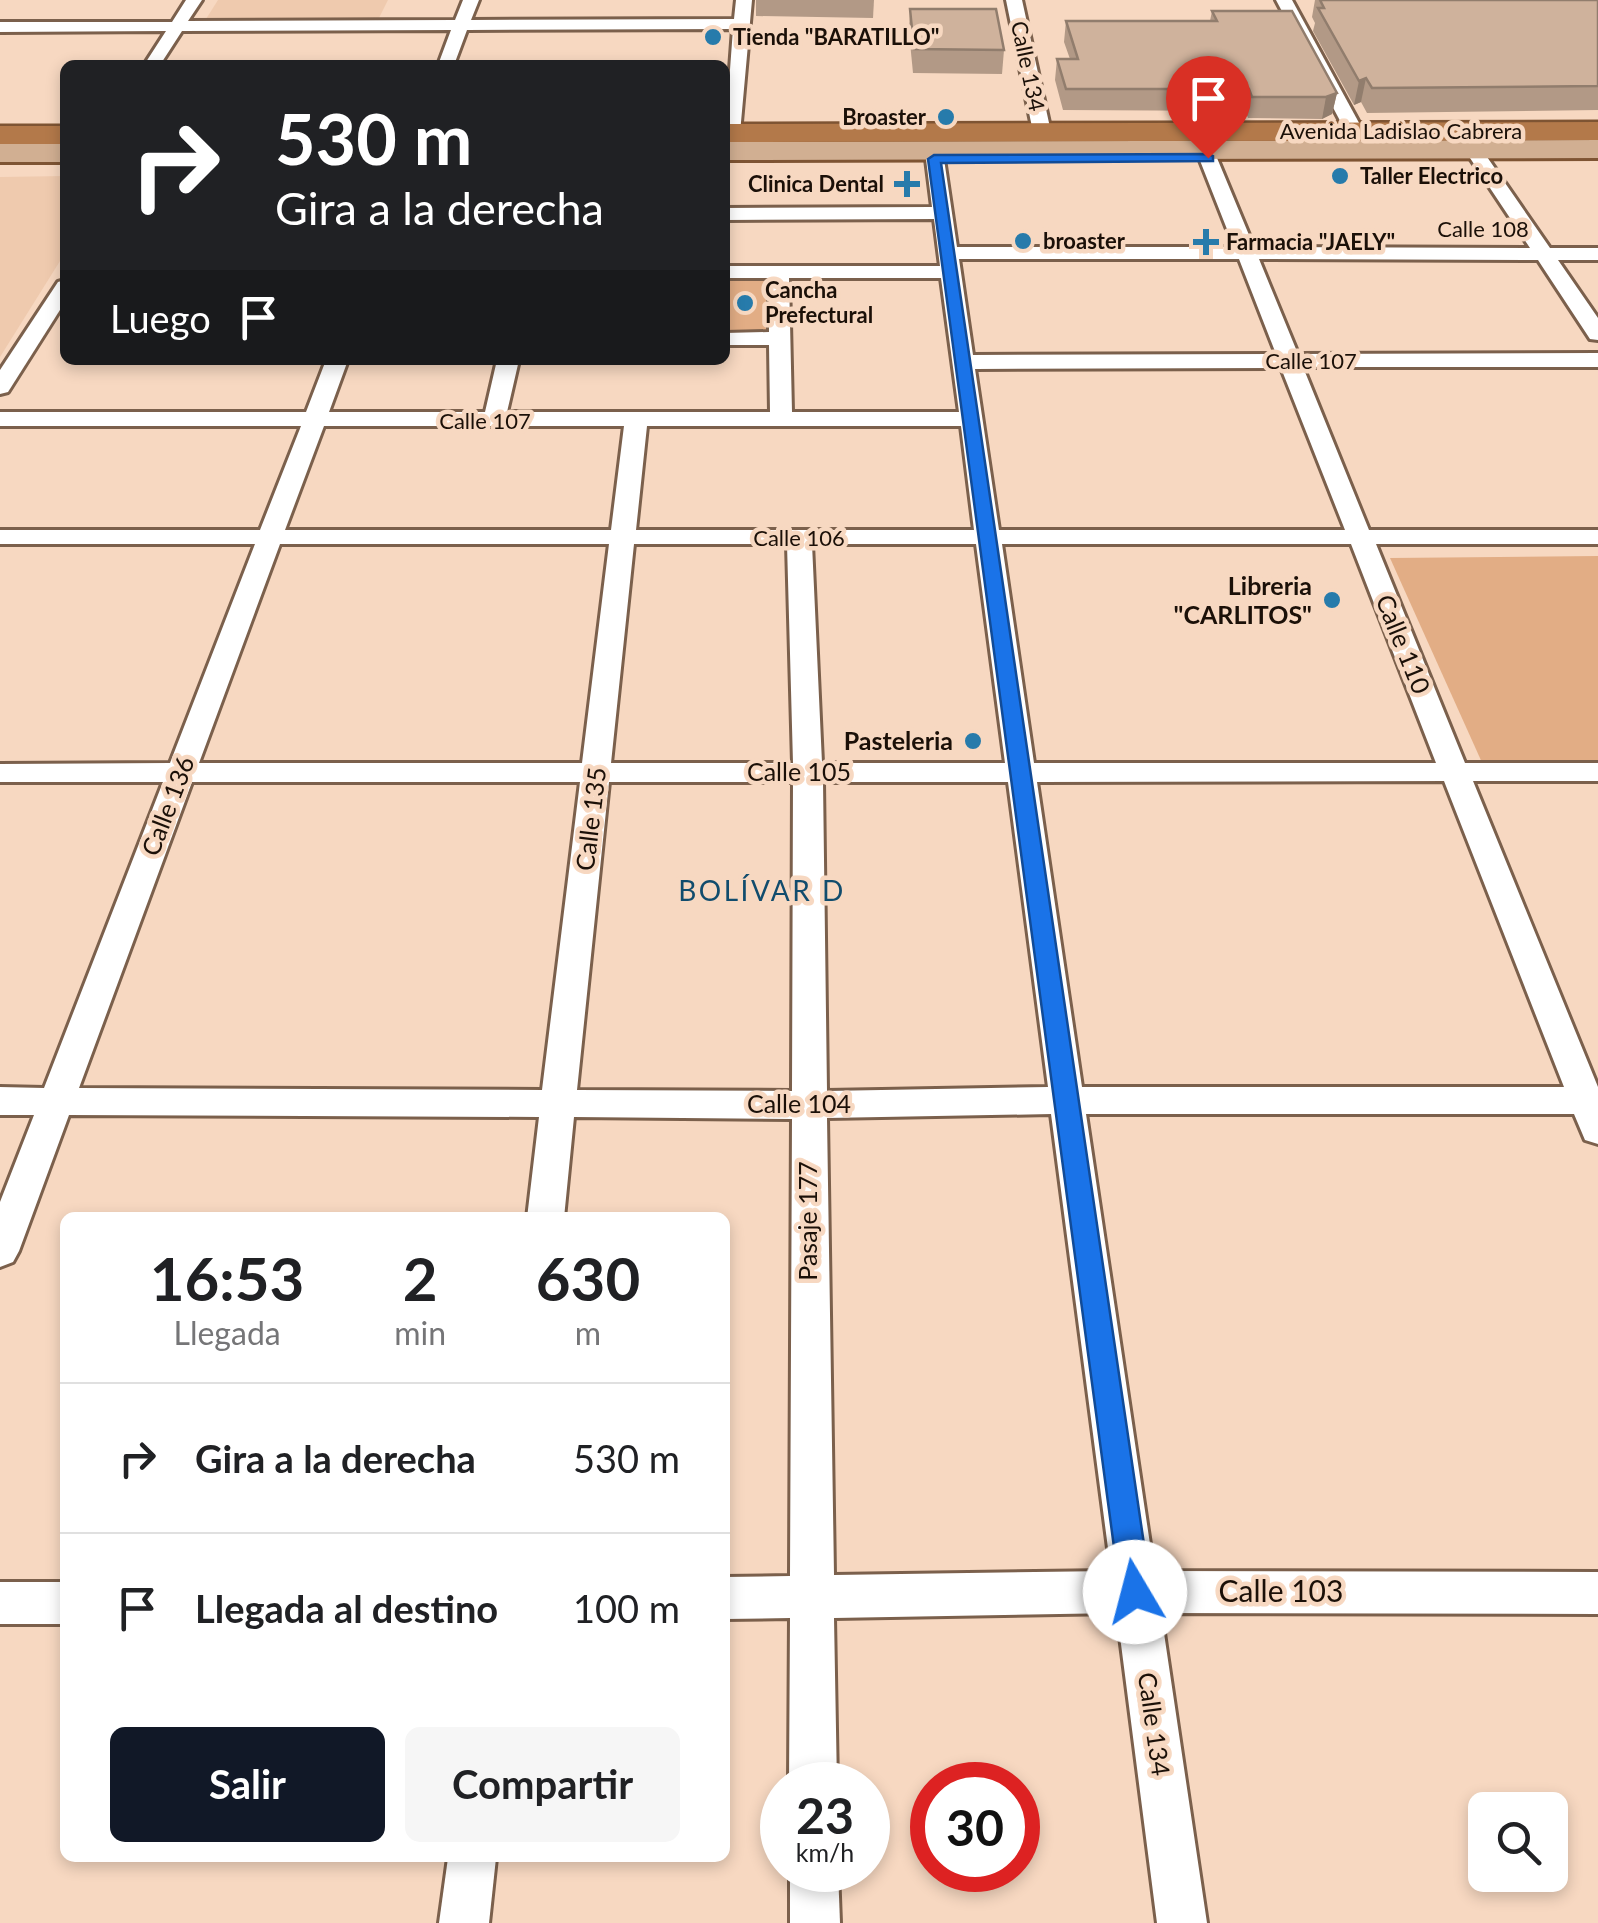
<!DOCTYPE html>
<html lang="es">
<head>
<meta charset="utf-8">
<style>
  body { margin:0; font-family:Lato,sans-serif; background:#f6f6f6; color:#202124; height:100vh; display:flex; flex-direction:column; font-size:38px; white-space:nowrap }
  * { box-sizing:border-box; margin:0 }
  p { font-size:32px; color:#757577 }
  .icon { flex:none; width:55px; height:55px; fill:none; stroke:currentColor; stroke-width:2; stroke-linecap:round; stroke-linejoin:round }
  .map { position:relative; flex:1; overflow:hidden }
  .drawer { position:absolute; left:60px; top:1212px; width:670px; height:650px; display:flex; flex-direction:column; background:#fff; border-radius:15px; box-shadow:0 5px 15px #0003 }
  .drawer>* { flex:none }
  .top-card { position:absolute; left:60px; top:60px; width:670px; height:305px; border-radius:15px; box-shadow:0 5px 15px #0003; background:#202124; color:#fff; overflow:hidden }
  .fabs { position:absolute; left:1468px; top:1792px; display:grid; gap:20px }
  .fabs a { display:grid; place-items:center; width:100px; height:100px; border-radius:15px; background:#fff; box-shadow:0 5px 15px #0003; font-size:50px }
  .speed { position:absolute; left:760px; top:1762px; display:flex; gap:20px; font-size:50px; font-weight:700; text-align:center }
  .speed>* { display:grid; place-content:center; width:130px; height:130px; border-radius:50%; background:#fff; box-shadow:0 5px 15px #0003; line-height:1 }
  .speed small { font-size:25px; font-weight:400 }
  .speed .limit { border:15px solid #d22; background:#fff; color:#111 }
  .pin { position:absolute; display:grid; place-items:center; width:85px; height:85px; color:#fff; margin:-102px -42px; border-radius:50% 50% 50% 0; rotate:-45deg; box-shadow:0 0 10px #0007 }
  .pin .icon { rotate:45deg }
  .me { position:absolute; width:110px; margin:-55px; rotate:352deg; stroke-linejoin:round; filter:drop-shadow(0 0 8px #0008) }
  .turn { display:flex; align-items:center; gap:35px; height:210px; padding:0 50px; font-size:45px }
  .turn .icon { width:130px; height:130px; stroke-width:2.5 }
  .turn b { display:block; font-size:70px; line-height:85px }
  .then { display:flex; align-items:center; height:95px; padding:0 50px; background:#0003; gap:20px; font-size:38px }
  .eta { display:flex; justify-content:space-evenly; align-items:center; height:170px; text-align:center }
  .eta b { font-size:60px; font-weight:700; line-height:70px }
  .cta { display:flex; gap:20px; margin-top:auto; padding:20px 50px }
  .cta a { flex:1; height:115px; border-radius:15px; background:#111827; color:#fff; font-size:40px; font-weight:700; line-height:115px; text-align:center }
  .cta a+a { background:#f6f6f6; color:#202124 }
  ul { padding:0; list-style:none }
  li { display:flex; align-items:center; gap:30px; height:150px; padding:0 50px; border-top:2px solid #e0e0e0 }
  li div { flex:1 }
  li b { display:block; font-size:38px }
  li em { font-style:normal }
  .map>svg:first-child { display:block }
  .built { fill:#efcaae }
  .green { fill:#e2ad85 }
  .lines { fill:none; stroke-linecap:round; stroke-linejoin:round }
  .street-casing { stroke:#7b604c; stroke-width:6 }
  .primary-casing { stroke:#7e5433; stroke-width:6 }
  .highway-casing { stroke:#7e5433; stroke-width:5 }
  .street { fill:#fff; fill-rule:evenodd }
  .primary { fill:#d1af92; fill-rule:evenodd }
  .highway { fill:#b3794a; fill-rule:evenodd }
  .wall { fill:#b29986 }
  .shaded-wall { fill:#917d6d }
  .building { fill:#cfb29c; stroke:#917d6d; stroke-width:2.5 }
  .route { fill:#1a73e8; stroke:#114b97; stroke-width:2.5 }
  .poi-dot { fill:#277bab; stroke:#f7d8c1; stroke-width:4 }
  .labels { text-anchor:middle; stroke-width:9; stroke-linejoin:round; paint-order:stroke }
  .far-poi-label { font-size:22px; font-weight:bold; fill:#1b1008; stroke:#f7d8c1; text-anchor:start }
  .far-street-label { font-size:22px; fill:#1b1008; stroke:#f7d8c1 }
  .poi-label { font-size:25px; font-weight:bold; fill:#1b1008; stroke:#f7d8c1; text-anchor:end }
  .street-label { font-size:25px; fill:#1b1008; stroke:#f7d8c1 }
  .neighbourhood-label { font-size:28px; letter-spacing:2.5px; fill:#114c6d; stroke:#f7d8c1 }
  .near-street-label { font-size:30px; fill:#1b1008; stroke:#f7d8c1 }
</style>
</head>
<body>
<div class="map">
<svg width="1598" height="1923" viewBox="0 0 1598 1923">
  <rect width="100%" height="100%" fill="#f7d8c1"/>
  <g class="built">
    <polygon points="218,0 388,0 378,20 206,19"/>
    <polygon points="65,176 65,253 0,357 0,177"/>
  </g>
  <g class="green">
    <polygon points="771,280 772,334 725,334 725,281"/>
    <polygon points="1598,556 1598,766 1484,767 1390,558"/>
  </g>
  <g class="lines">
    <g class="street-casing">
      <g id="street">
        <polygon points="186,0 202,0 188,21 455,20 463,0 479,0 471,20 734,19 736,0 752,0 740,133 737,137 725,137 733,29 467,30 454,65 438,65 451,30 182,31 160,65 144,65 166,31 0,32 0,22 172,22"/>
        <polygon points="1006,0 1022,0 1051,132 1048,136 1042,137 1033,132"/>
        <polygon points="1276,0 1292,0 1364,132 1361,136 1349,136 1346,132"/>
        <path d="M1208 153 1217 158 1254 247 1530 248 1470 158 1479 153 1485 154 1550 248H1598V260H1558L1598 318V340L1590 339 1538 260 1259 259 1298 354 1598 353V367H1303L1369 530H1598V544H1376L1465 763H1598V781H1473L1598 1087V1144L1585 1140 1574 1114H1086L1154 1571 1598 1572V1614L1161 1613 1207 1923H1157L1117 1613 834 1618 837 1785H789L790 1618 725 1619V1577L790 1576 792 1119 574 1117 564 1218H527L539 1117 69 1115 19 1251 13 1262 0 1267V1202L34 1115H0V1087L44 1088 163 782H0V764L170 763 255 544H0V530H260L301 426H0V412H306L326 360H348L329 412H485L497 360H519L507 412H770L769 345H725V333L769 332V278H725V266H940L934 219 725 220V208L932 207 926 159 935 154 944 159 957 247H1234L1199 158ZM959 259H1239L1276 354 973 355ZM789 278H941L959 412H792ZM1281 368 1345 530H999L975 369ZM324 426H624L611 530H285ZM647 426H961L974 530H636ZM280 544H609L582 763H199ZM634 544H787L793 763H611ZM812 544H976L1005 763H822ZM1002 544H1351L1436 763H1034ZM1444 781 1564 1087H1082L1037 782ZM192 782H580L542 1090 79 1088ZM609 782H793L792 1091 577 1090ZM823 782H1008L1048 1087 827 1091ZM1051 1114 1111 1571 834 1575 827 1118Z"/>
        <polygon points="65,280 65,302 8,392 0,394 0,370 58,282"/>
        <rect x="0" y="1582" width="65" height="42"/>
        <polygon points="448,1858 496,1858 489,1923 439,1923"/>
        <polygon points="790,1870 838,1870 840,1923 790,1923"/>
      </g>
    </g>
    <g class="primary-casing">
      <g id="primary">
        <polygon points="1598,140 1598,158 725,160 725,142"/>
        <rect x="0" y="144" width="65" height="18"/>
      </g>
    </g>
    <g class="highway-casing">
      <g id="highway">
        <polygon points="1598,122 1598,140 725,142 725,124"/>
        <rect x="0" y="126" width="65" height="18"/>
      </g>
    </g>
    <use href="#street" class="street"/>
    <use href="#primary" class="primary"/>
    <use href="#highway" class="highway"/>
  </g>
  <g class="wall">
    <polygon points="756,0 874,0 873,18 756,16"/>
    <polygon points="1315,0 1598,0 1598,110 1367,113 1361,102 1354,105 1313,31 1315,23 1312,17"/>
    <polygon points="910,9 1004,50 1002,74 913,73 909,32"/>
    <polygon points="1212,11 1337,93 1332,114 1322,119 1248,118 1245,111 1063,110 1055,80 1057,59 1070,59 1064,42 1066,21 1210,21"/>
  </g>
  <g class="shaded-wall">
    <polygon points="1366,78 1361,102 1354,105 1359,81"/>
    <polygon points="1337,93 1332,114 1322,119 1326,97"/>
  </g>
  <g class="building">
    <polygon points="1320,0 1598,0 1598,86 1372,88 1366,78 1359,81 1318,8 1324,8"/>
    <polygon points="910,9 996,9 1004,50 914,49"/>
    <polygon points="1212,11 1292,11 1337,93 1326,97 1252,97 1249,89 1066,89 1057,59 1078,59 1066,21 1217,21"/>
  </g>
  <polygon class="route" points="1208,154 1213,156 1213,161 941,163 1151,1592 1146,1602 1135,1607 1124,1602 1120,1592 928,159 934,155"/>
  <g class="poi-dot">
    <circle cx="713" cy="37" r="10"/>
    <circle cx="946" cy="117" r="10"/>
    <circle cx="1340" cy="176" r="10"/>
    <path d="M902 169h10v10h10v10h-10v10h-10v-10h-10v-10h10z"/>
    <circle cx="1023" cy="241" r="10"/>
    <path d="M1201 227h10v10h10v10h-10v10h-10v-10h-10v-10h10z"/>
    <circle cx="745" cy="303" r="10"/>
    <circle cx="1332" cy="600" r="10"/>
    <circle cx="973" cy="741" r="10"/>
  </g>
  <g class="labels">
    <g class="far-poi-label">
      <text x="733" y="45">Tienda "BARATILLO"</text>
      <text x="926" y="125" text-anchor="end">Broaster</text>
      <text x="1360" y="184">Taller Electrico</text>
      <text x="884" y="192" text-anchor="end">Clinica Dental</text>
      <text x="1043" y="249">broaster</text>
      <text x="1226" y="250">Farmacia "JAELY"</text>
      <text x="765" y="298">Cancha<tspan x="765" dy="25">Prefectural</tspan></text>
    </g>
    <g class="far-street-label">
      <text transform="translate(1028 66) rotate(78)" y="8">Calle 134</text>
      <text x="1401" y="139">Avenida Ladislao Cabrera</text>
      <text x="1483" y="237">Calle 108</text>
      <text x="1311" y="369">Calle 107</text>
      <text x="485" y="429">Calle 107</text>
      <text x="799" y="546">Calle 106</text>
    </g>
    <g class="poi-label">
      <text x="1312" y="595">Libreria<tspan x="1312" dy="29">"CARLITOS"</tspan></text>
      <text x="953" y="750">Pasteleria</text>
    </g>
    <g class="street-label">
      <text transform="translate(1403 644) rotate(68)" y="9">Calle 110</text>
      <text x="799" y="781">Calle 105</text>
      <text transform="translate(168 806) rotate(-69)" y="9">Calle 136</text>
      <text transform="translate(591 819) rotate(-83)" y="9">Calle 135</text>
      <text x="799" y="1113">Calle 104</text>
      <text transform="translate(808 1221) rotate(-90)" y="9">Pasaje 177</text>
      <text transform="translate(1154 1724) rotate(82)" y="9">Calle 134</text>
    </g>
    <g class="neighbourhood-label">
      <text x="762" y="901">BOLÍVAR D</text>
    </g>
    <g class="near-street-label">
      <text x="1281" y="1602">Calle 103</text>
    </g>
  </g>
</svg>
<div class="fabs">
<a><svg class="icon" aria-label="search" viewBox="0 0 24 24"><circle cx="10" cy="10" r="6"/><path d="M15 15l6 6"/></svg></a>
</div>
<div class="speed"><div>23<small>km/h</small></div><div class="limit">30</div></div>
<div class="pin" style="left:1208px;top:158px;background:#d93025"><svg class="icon" aria-label="arrive" viewBox="0 0 24 24"><path d="M6 21V4h12l-3 4 3 4H6"/></svg></div>
<svg class="me" style="left:1135px;top:1592px" viewBox="-20 -20 40 40"><circle r="19" fill="#fff"/><path d="M0-13L10 11 0 6-10 11z" fill="#1a73e8"/></svg>
<div class="top-card">
<div class="turn"><svg class="icon" aria-label="right" viewBox="0 0 24 24"><path d="M7 20v-9h11M14 6l5 5-5 5"/></svg><div><b>530 m</b>Gira a la derecha</div></div>
<div class="then">Luego<svg class="icon" aria-label="arrive" viewBox="0 0 24 24"><path d="M6 21V4h12l-3 4 3 4H6"/></svg></div>
</div>
<section class="drawer">
<div class="eta">
<div><b>16:53</b><p>Llegada</p></div>
<div><b>2</b><p>min</p></div>
<div><b>630</b><p>m</p></div>
</div>
<ul>
<li><svg class="icon" aria-label="right" viewBox="0 0 24 24"><path d="M7 20v-9h11M14 6l5 5-5 5"/></svg><div><b>Gira a la derecha</b></div><em>530 m</em></li>
<li><svg class="icon" aria-label="arrive" viewBox="0 0 24 24"><path d="M6 21V4h12l-3 4 3 4H6"/></svg><div><b>Llegada al destino</b></div><em>100 m</em></li>
</ul>
<div class="cta"><a>Salir</a><a>Compartir</a></div>
</section>
</div>
</body>
</html>
